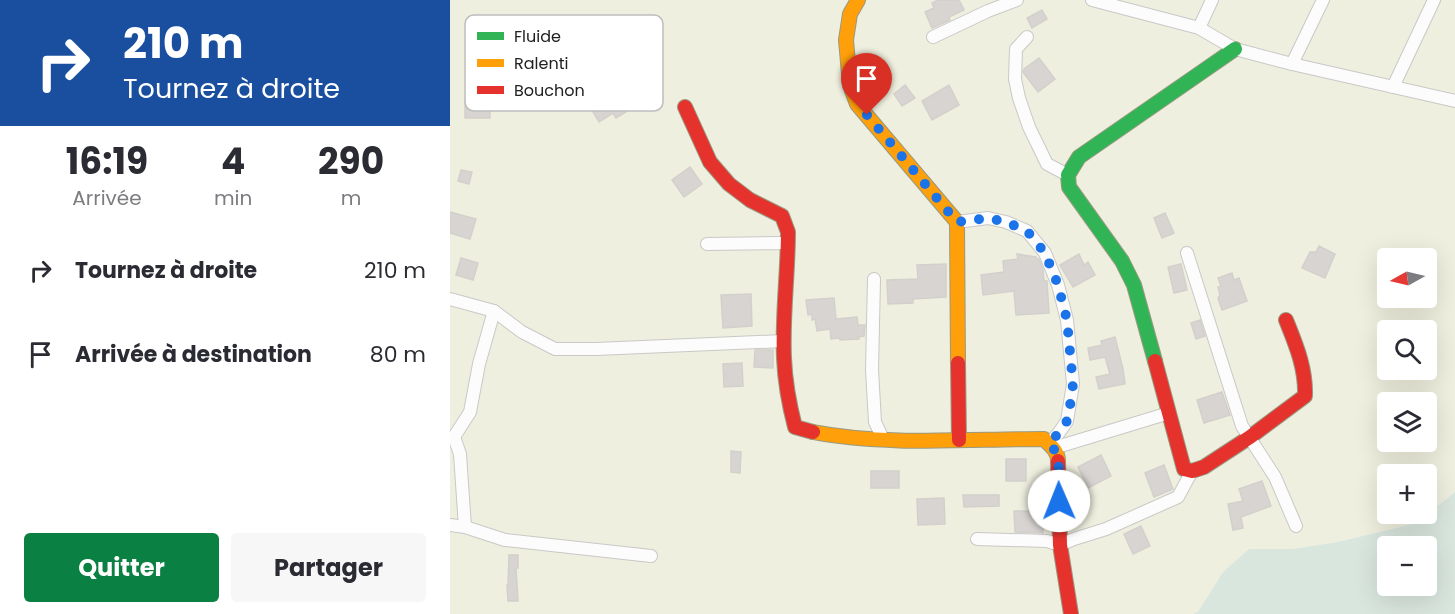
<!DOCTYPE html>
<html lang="fr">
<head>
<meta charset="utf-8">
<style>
  body { margin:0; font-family:Poppins,sans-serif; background:#f7f7f7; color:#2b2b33; height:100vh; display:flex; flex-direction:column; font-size:22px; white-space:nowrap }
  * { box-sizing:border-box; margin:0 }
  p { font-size:20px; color:#7c7c81 }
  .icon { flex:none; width:33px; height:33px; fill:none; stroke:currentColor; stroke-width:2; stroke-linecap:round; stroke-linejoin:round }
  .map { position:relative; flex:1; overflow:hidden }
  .sheet { display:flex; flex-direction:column; background:#fff; width:450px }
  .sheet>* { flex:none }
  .hud { background:#1a4fa0; color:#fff; overflow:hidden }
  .needle { width:39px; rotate:262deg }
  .tools { position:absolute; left:927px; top:248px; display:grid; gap:12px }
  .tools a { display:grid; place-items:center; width:60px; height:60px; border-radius:6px; background:#fff; box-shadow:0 6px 24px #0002; font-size:30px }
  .pin { position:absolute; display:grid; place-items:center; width:51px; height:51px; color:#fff; margin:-62px -26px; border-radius:50% 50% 50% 0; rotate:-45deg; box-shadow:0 0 6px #0007 }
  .pin .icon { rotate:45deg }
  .me { position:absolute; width:66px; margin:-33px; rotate:359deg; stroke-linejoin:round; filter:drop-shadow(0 0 4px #0008) }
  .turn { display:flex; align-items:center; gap:21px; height:126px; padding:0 24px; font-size:27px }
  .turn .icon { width:78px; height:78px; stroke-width:2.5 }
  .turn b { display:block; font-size:42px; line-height:51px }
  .eta { display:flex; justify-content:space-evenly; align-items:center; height:102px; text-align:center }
  .eta b { font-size:36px; font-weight:700; line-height:42px }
  .action { display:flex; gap:12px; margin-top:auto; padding:12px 24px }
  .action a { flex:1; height:69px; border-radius:6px; background:#0b8043; color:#fff; font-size:24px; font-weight:700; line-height:69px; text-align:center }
  .action a+a { background:#f7f7f7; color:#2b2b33 }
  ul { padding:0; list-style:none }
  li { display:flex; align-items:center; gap:18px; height:84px; padding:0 24px }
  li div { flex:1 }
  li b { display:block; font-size:22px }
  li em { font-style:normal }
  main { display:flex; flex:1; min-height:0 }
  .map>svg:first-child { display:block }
  .farmland { fill:#efefdf; fill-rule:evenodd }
  .wetland { fill:#d9e6de; fill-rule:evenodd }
  .building { fill:#d7d4d2; stroke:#d3d0cc; stroke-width:1.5 }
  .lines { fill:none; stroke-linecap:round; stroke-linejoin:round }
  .street-casing { stroke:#c9c8c7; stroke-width:14 }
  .fast-casing { stroke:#999a82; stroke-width:16 }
  .slow-casing { stroke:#999a82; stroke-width:16 }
  .jam-casing { stroke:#999a82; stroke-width:16 }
  .street { stroke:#fdfcfc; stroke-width:12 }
  .fast { stroke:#30b455; stroke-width:14 }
  .slow { stroke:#ff9f0a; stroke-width:14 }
  .jam { stroke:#e5322d; stroke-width:14 }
  .route { stroke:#1a73e8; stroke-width:10; stroke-dasharray:0 18 }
  .key { fill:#fff; stroke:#bdbdbd; stroke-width:1.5 }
  .key-label { font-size:16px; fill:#222 }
</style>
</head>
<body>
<main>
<section class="sheet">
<div class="hud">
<div class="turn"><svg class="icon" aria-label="right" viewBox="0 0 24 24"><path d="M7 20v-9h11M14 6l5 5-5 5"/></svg><div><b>210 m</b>Tournez à droite</div></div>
</div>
<div class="eta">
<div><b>16:19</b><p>Arrivée</p></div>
<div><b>4</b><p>min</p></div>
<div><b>290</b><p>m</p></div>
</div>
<ul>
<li><svg class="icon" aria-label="right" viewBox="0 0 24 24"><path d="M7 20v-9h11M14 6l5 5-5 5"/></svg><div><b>Tournez à droite</b></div><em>210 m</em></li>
<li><svg class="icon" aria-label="arrive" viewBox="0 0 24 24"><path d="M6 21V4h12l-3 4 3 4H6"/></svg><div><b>Arrivée à destination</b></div><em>80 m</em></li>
</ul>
<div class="action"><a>Quitter</a><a>Partager</a></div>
</section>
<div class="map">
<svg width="1005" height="614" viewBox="0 0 1005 614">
  <rect width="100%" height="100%" fill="#f0eeeb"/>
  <path class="farmland" d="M0 0H1005V492L967 523 888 542 843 549H799L773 572 748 612 743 614H0ZM938 258H976V297H938ZM938 330H976V369H938ZM938 402H976V441H938ZM938 474H976V513H938Z"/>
  <path class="wetland" d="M1005 492V614H743L748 612 773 572 799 549H843L888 542 967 523ZM938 546H976V585H938Z"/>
  <g class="building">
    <polygon points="488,0 509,0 514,10 499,17 500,20 482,28 475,12 484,8 482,3"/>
    <polygon points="592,10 597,19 582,28 577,18"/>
    <polygon points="589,58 605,79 588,92 573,72 574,69"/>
    <polygon points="151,71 176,112 166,118 163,113 149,122 130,90 138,85 136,81"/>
    <polygon points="455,85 465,98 452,106 444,94"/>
    <polygon points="499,85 509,105 482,120 472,101"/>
    <polygon points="15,101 40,102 40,118 15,118"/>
    <polygon points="240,167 252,184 234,197 222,180"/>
    <polygon points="11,170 22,172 19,184 8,181"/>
    <polygon points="0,212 26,219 20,239 0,233"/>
    <polygon points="715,213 724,233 712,238 704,218"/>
    <polygon points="869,246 885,254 875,278 852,268 860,252 866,252"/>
    <polygon points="567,254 586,257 587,259 589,259 593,270 594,281 597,281 599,313 566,315 564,291 533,295 531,275 554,272 553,261 568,259"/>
    <polygon points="629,254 634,265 638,262 645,275 623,287 610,265"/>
    <polygon points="11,258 28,263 23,280 6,275"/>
    <polygon points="496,264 496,297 463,299 463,303 438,304 437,280 468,279 467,265"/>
    <polygon points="731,264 737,290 724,293 718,267"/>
    <polygon points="782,273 784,280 789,278 797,301 772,310 768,298 770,295 768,287 771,286 768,278"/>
    <polygon points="301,294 302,326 273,328 271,295"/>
    <polygon points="384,298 386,319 407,317 408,325 415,325 414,336 408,337 409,339 390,340 390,338 381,339 380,329 367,331 365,319 362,320 362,314 358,315 356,300"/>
    <polygon points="750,320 755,336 746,339 741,323"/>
    <polygon points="665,337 673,369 675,384 649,389 646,377 660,374 655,357 640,360 638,348 652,345 651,341"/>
    <polygon points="305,350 323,350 323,368 304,367"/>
    <polygon points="292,363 293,386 274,387 273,364"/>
    <polygon points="772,392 780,415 754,423 747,400"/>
    <polygon points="281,451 291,452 290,473 281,472"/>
    <polygon points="651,455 661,476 638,488 628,467"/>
    <rect x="556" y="459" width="20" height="22"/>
    <polygon points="714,465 723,489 704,497 695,473"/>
    <rect x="421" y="471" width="28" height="17"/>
    <polygon points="812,481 821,506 791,517 793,528 783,530 778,504 793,501 789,489"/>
    <polygon points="513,495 549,495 549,506 514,507"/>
    <polygon points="494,498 495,524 468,525 467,499"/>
    <polygon points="564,511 586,511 586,518 593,518 593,533 565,532"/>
    <polygon points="691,526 700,546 683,554 674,534"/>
    <polygon points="59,555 68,555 68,568 66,568 68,601 58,601 57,585 58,585"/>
  </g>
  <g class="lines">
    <g class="street-casing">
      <g id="street">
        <polyline points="642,0 749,28 785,49 842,64 1005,101"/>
        <polyline points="749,28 762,0"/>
        <polyline points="483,37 538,11 567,0"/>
        <polyline points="577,37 566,49 565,79 569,98 579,127 597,164 618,175"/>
        <polyline points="842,64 873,0"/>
        <polyline points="943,87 984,0"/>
        <polyline points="507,222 538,218 556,222 577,231 595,253 608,285 617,320 623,384 617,421 608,434 599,443"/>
        <polyline points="257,244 329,243 338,244"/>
        <polyline points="737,253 792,426 825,477 846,526"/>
        <polyline points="424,279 422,370 425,422 433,439"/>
        <polyline points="0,299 44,311 72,332 105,349 146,349 333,341"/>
        <polyline points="604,448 719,413"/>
        <polyline points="0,525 15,527 55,540 201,556"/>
        <polyline points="15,527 10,454 4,437 20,412 29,364 44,311"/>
        <polyline points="527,539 597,541 610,545 624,539 656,529 728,497 742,471"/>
      </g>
    </g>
    <g class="fast-casing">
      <polyline id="fast" points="705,361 684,285 672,261 619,187 618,175 629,157 785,49"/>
    </g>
    <g class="slow-casing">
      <g id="slow">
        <polyline points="408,0 400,14 396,40 400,85 407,104 507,222 508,363"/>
        <path d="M363 432C436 446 520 439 594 439 601 446 608 451 608 461"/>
      </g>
    </g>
    <g class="jam-casing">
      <g id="jam">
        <path d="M235 107 260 162 279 184 300 200 332 216 338 232C338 274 332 316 334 358 335 382 339 404 345 427L363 432"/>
        <path d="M705 361 734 469 742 471 754 467 800 437 855 396C856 368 846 345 836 320"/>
        <polyline points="508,363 509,440"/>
        <polyline points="608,461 610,545 621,614"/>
      </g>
    </g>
    <use href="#street" class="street"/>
    <use href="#fast" class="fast"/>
    <use href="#slow" class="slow"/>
    <use href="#jam" class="jam"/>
  </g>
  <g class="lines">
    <path class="route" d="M417 115 507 222 538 218 556 222 577 231 595 253 608 285 617 320 623 384 620 406 617 421 608 434 599 443C613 456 608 482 609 501"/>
  </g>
  <rect x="15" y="15" width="198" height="96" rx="9" class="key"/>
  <rect x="27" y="32" width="27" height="8" fill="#30b455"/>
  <rect x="27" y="59" width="27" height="8" fill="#ff9f0a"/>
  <rect x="27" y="86" width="27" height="8" fill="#e5322d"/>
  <g class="key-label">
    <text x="64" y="42">Fluide</text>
    <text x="64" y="69">Ralenti</text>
    <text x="64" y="96">Bouchon</text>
  </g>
</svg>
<div class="tools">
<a><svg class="needle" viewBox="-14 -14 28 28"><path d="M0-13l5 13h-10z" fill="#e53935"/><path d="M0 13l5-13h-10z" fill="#7c7c81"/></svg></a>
<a><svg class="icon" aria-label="search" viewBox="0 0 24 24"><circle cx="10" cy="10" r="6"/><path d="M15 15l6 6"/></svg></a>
<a><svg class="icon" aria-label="layers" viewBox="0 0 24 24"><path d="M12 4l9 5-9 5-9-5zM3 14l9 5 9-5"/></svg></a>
<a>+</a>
<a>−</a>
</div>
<div class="pin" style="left:417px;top:115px;background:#d93025"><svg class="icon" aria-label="arrive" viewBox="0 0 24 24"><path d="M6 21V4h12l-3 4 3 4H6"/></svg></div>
<svg class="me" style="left:609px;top:501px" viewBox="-20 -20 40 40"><circle r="19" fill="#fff"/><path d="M0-13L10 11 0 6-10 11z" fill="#1a73e8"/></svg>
</div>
</main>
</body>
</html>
